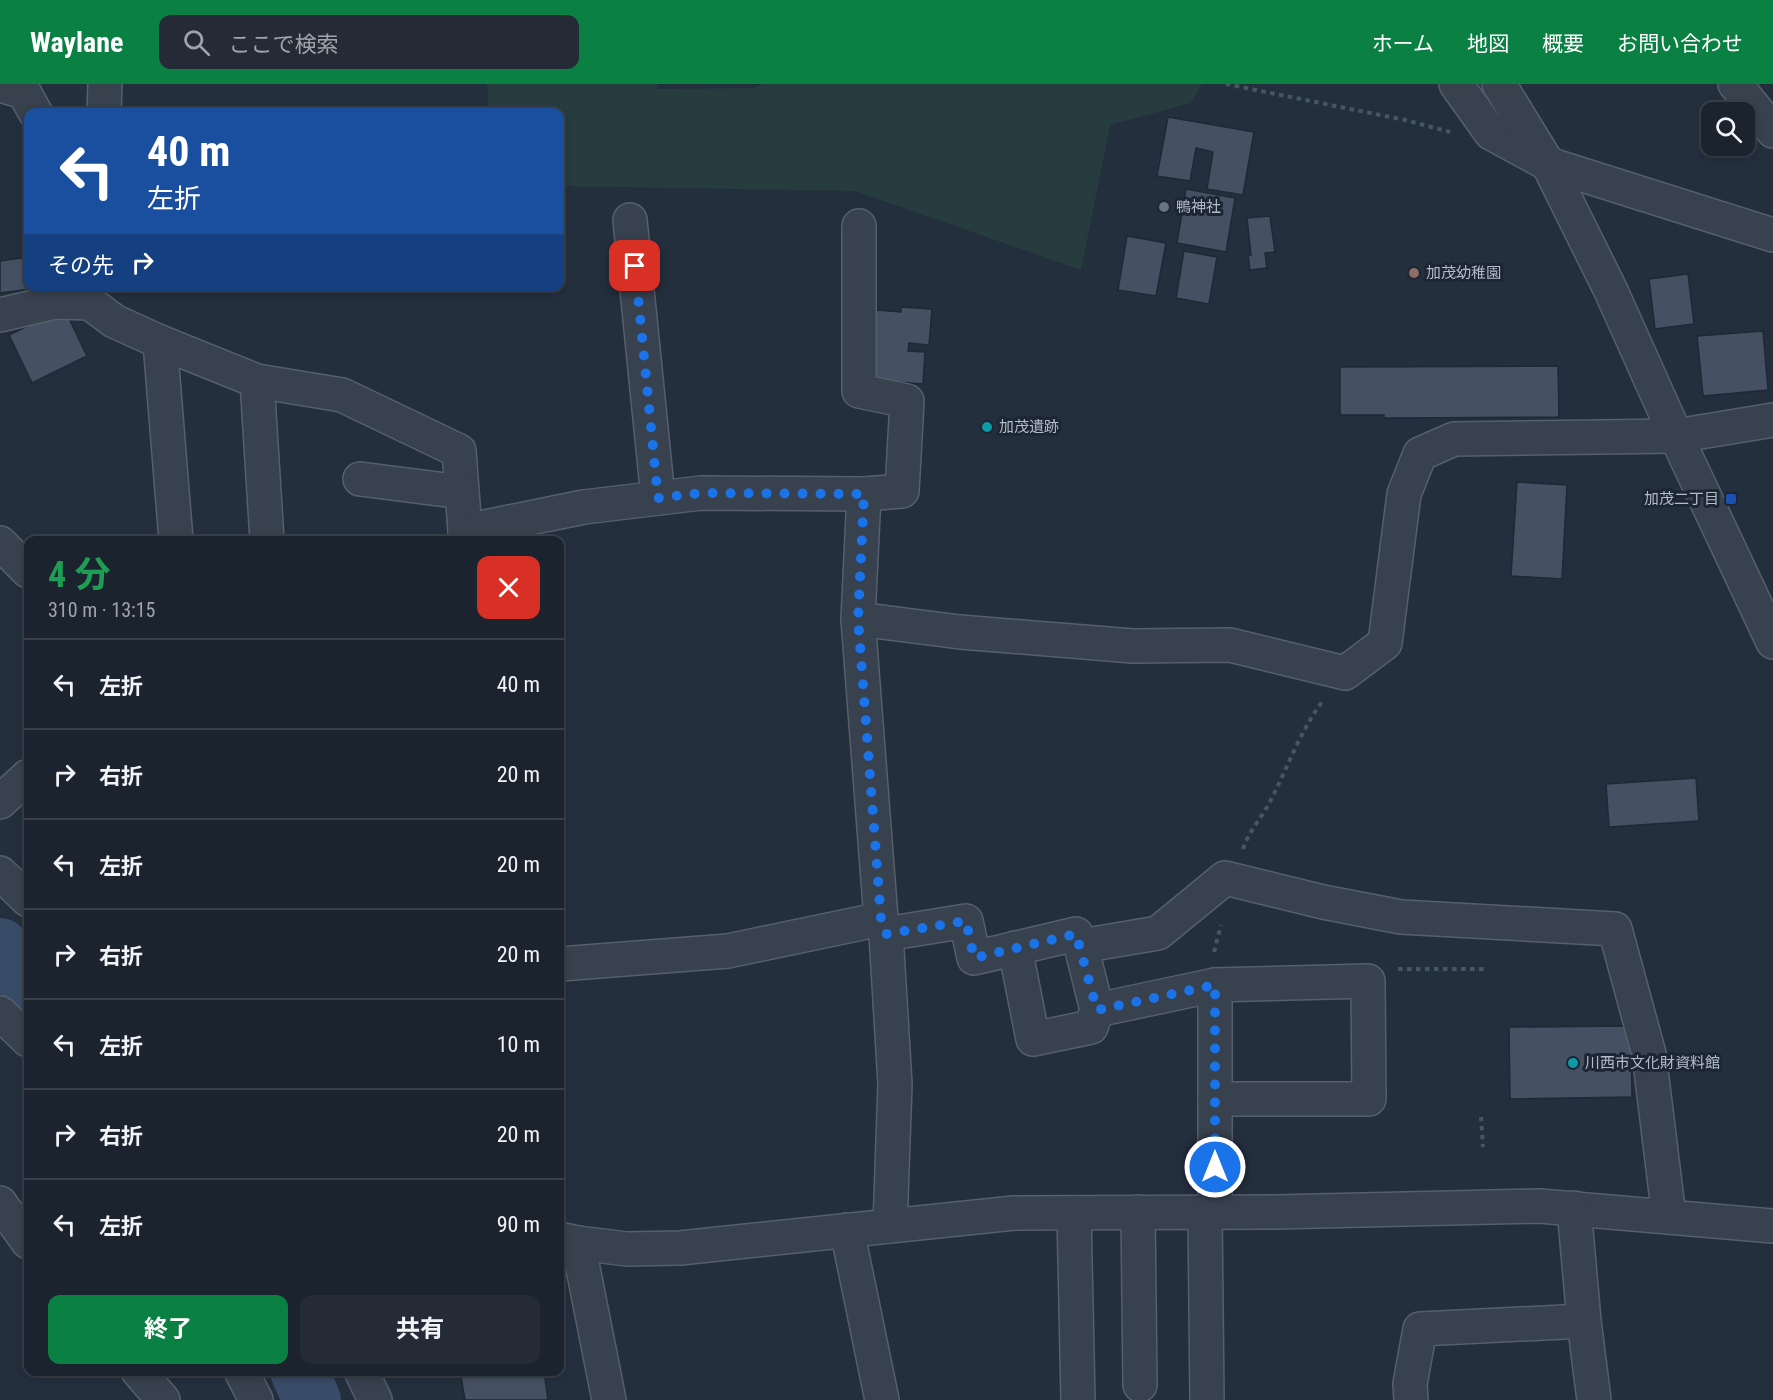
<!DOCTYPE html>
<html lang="ja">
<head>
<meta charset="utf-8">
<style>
  body { margin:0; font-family:"Roboto Condensed","Noto Sans JP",sans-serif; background:#242b36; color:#f1f3f6; height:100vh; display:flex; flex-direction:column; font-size:22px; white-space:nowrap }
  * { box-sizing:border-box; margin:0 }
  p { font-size:20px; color:#a0a4aa }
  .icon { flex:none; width:33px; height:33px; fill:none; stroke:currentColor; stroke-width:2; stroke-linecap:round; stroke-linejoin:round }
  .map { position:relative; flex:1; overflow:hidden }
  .sheet { position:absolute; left:24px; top:452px; width:540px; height:840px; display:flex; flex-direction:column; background:#1b232e; border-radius:12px; box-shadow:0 3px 9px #0003,0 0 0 2px #39404a }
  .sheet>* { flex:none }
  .hud { position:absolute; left:24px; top:24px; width:540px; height:183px; border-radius:12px; box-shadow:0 3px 9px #0003,0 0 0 2px #39404a; background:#1a4fa0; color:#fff; overflow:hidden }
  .controls { position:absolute; left:1701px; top:18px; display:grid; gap:12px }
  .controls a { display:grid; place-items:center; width:54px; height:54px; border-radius:12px; background:#1b232e; box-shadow:0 3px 9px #0003,0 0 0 2px #39404a; font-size:30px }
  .pin { position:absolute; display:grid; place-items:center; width:51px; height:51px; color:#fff; margin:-26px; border-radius:12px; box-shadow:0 3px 9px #0006 }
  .me { position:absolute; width:66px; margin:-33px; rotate:0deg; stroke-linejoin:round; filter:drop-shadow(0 0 4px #0008) }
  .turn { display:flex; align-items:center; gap:21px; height:126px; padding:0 24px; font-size:27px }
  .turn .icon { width:78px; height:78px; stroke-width:2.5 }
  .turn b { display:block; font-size:42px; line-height:51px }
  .then { display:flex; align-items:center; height:57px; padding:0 24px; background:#0003; gap:12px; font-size:22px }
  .round { display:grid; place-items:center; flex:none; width:63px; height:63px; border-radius:12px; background:#242b36 }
  .summary { display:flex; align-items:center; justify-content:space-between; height:102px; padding:0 24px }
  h1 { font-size:36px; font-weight:700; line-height:45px; color:#1e9e55 }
  .button { display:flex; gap:12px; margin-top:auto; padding:12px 24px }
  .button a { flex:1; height:69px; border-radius:12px; background:#0b8043; color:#fff; font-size:24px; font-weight:700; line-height:69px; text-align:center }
  .button a+a { background:#242b36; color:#f1f3f6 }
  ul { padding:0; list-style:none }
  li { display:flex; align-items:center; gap:18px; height:90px; padding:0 24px; border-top:2px solid #39404a }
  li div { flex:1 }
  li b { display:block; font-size:22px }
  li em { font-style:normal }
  header { display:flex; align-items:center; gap:36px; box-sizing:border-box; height:84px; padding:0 30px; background:#0b8043; color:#fff }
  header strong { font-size:28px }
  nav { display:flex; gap:33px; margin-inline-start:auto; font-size:21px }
  .search { width:420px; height:54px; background:#242b36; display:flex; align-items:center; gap:15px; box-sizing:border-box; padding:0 21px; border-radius:12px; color:#a0a4aa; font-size:22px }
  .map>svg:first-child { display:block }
  .green { fill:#263c3f }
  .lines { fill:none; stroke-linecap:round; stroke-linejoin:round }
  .river { stroke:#394c67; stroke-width:58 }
  .building { fill:#455162; stroke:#1f2835; stroke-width:1.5 }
  .minor-casing { stroke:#565f6c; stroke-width:36 }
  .path { stroke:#44595c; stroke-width:4; stroke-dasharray:4.5 4.5; stroke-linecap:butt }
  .minor { stroke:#38414e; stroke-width:33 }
  .route { stroke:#1a73e8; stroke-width:10; stroke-dasharray:0 18 }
  .worship-dot { fill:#6b7280; stroke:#1d2633; stroke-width:2 }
  .education-dot { fill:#8d6e63; stroke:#1d2633; stroke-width:2 }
  .culture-dot { fill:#0f9aa8; stroke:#1d2633; stroke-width:2 }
  .transit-dot { fill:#1a4fb4; stroke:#1d2633; stroke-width:2 }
  .labels { text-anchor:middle; stroke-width:6; stroke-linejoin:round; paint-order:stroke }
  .poi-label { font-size:15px; fill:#b4bcc9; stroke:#1d2633; text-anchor:start }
</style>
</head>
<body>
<header>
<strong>Waylane</strong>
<div class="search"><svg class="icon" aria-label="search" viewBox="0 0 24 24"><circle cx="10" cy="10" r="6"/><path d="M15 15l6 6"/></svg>ここで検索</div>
<nav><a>ホーム</a><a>地図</a><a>概要</a><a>お問い合わせ</a></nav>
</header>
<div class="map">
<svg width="1773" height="1316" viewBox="0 0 1773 1316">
  <rect width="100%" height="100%" fill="#242f3e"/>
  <polygon class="green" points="487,0 657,0 657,5 755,4 762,0 1202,0 1191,19 1110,41 1081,186 855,107 560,102 560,28 489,28"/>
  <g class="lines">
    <g class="river">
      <polyline points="0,863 28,898"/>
      <polyline points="299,1287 312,1316"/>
    </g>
  </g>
  <g class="building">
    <polygon points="1168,33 1254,48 1243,111 1207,105 1213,68 1196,64 1190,97 1157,92"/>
    <polygon points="1186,105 1235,114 1226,168 1177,159"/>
    <polygon points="1270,132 1275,168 1265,169 1267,184 1250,186 1248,171 1251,171 1247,134"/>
    <polygon points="1127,152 1166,159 1156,212 1118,206"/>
    <polygon points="1184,167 1217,173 1209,220 1176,214"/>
    <polygon points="28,173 28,202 39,202 39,204 0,209 0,177"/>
    <polygon points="1688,190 1694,240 1655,245 1649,195"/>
    <polygon points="901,223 932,225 929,261 909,259 908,267 925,268 923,300 871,296 876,226 901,228"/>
    <polygon points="64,224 87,272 32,299 9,251"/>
    <polygon points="1763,247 1768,306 1703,312 1697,252"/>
    <polygon points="1558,282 1559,333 1384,334 1384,331 1340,331 1340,283"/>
    <polygon points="1517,398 1567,401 1562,495 1511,492"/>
    <polygon points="1696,694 1699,737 1609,743 1606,700"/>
    <polygon points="1631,942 1632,1013 1510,1015 1509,943"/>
    <polygon points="460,1287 544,1287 548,1316 465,1316"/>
  </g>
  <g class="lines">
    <g class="minor-casing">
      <g id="minor">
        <polyline points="1456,0 1491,49 1548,80 1773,151"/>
        <polyline points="1499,0 1548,80 1611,207 1676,352 1773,558"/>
        <polyline points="1735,0 1773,47"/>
        <polyline points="0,1 24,8 35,28"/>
        <polyline points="104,28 105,0"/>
        <polyline points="630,136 658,414"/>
        <polyline points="0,231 55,218 90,219 114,237 160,258 257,297 342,311 459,367 465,447"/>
        <polyline points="160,258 176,456"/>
        <polyline points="257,297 267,456"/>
        <polyline points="360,395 462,408"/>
        <polyline points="864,410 858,535 881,835"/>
        <polyline points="465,456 465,447 584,423 701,409 864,410 902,407 907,317 859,307 859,142"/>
        <polyline points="0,459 28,487"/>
        <polyline points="858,535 960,548 1133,562 1230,561 1345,589 1385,559 1404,410 1420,370 1454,355 1676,352 1773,336"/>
        <polyline points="0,718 28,692"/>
        <polyline points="0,789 28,816"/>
        <polyline points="886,850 895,1000 890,1142"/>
        <polyline points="1081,862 1097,926 1215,901 1368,897 1369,1015 1215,1015"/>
        <polyline points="1015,864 1033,955 1091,943 1097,926"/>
        <polyline points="560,880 728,867 881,835 886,850 966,837 974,874 1076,850 1081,862 1158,849 1225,794 1323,818 1401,833 1615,845 1649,970 1669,1133"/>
        <polyline points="1215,901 1215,1128"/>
        <polyline points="0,929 28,956"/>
        <polyline points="0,1119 28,1158"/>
        <polyline points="1138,1128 1140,1301"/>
        <polyline points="1205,1128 1207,1316"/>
        <polyline points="1074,1129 1078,1316"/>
        <polyline points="847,1146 882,1316"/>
        <polyline points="560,1155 578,1159 627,1165 680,1164 1014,1129 1274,1128 1540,1122 1773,1142"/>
        <polyline points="578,1159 609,1316"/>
        <polyline points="1584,1237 1594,1316"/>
        <polyline points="138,1287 163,1316"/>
        <polyline points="241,1287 256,1316"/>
        <polyline points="361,1287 375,1316"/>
        <polyline points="1411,1316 1410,1300 1420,1245 1584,1237 1574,1124"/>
      </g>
    </g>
    <g class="path">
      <polyline points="1226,0 1405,36 1450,48"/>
      <path d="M1243 765C1248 749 1259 737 1267 723 1286 689 1298 650 1322 618"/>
      <polyline points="1214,868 1221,841"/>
      <polyline points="1398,885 1484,885"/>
      <polyline points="1481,1033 1483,1063"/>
    </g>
    <use href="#minor" class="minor"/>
  </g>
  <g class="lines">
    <polyline class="route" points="635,182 658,414 701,409 864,410 858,535 881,835 886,850 966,837 974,874 1076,850 1097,926 1215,901 1215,1083"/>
  </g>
  <circle class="worship-dot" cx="1164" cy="123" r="6"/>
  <circle class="education-dot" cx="1414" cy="189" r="6"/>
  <g class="culture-dot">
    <circle cx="987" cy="343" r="6"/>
    <circle cx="1573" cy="979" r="6"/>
  </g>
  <rect class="transit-dot" x="1725" y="409" width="12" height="12" rx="3"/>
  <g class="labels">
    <g class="poi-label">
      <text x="1176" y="128">鴨神社</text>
      <text x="1426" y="194">加茂幼稚園</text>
      <text x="999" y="348">加茂遺跡</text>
      <text x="1719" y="420" text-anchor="end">加茂二丁目</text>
      <text x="1585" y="984">川西市文化財資料館</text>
    </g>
  </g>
</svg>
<div class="controls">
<a><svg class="icon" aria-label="search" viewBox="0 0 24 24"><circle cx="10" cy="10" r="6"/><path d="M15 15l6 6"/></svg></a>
</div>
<div class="pin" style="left:635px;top:182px;background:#d93025"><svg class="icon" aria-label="arrive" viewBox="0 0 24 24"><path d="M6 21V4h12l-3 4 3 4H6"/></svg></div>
<svg class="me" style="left:1215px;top:1083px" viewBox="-20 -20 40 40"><circle r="17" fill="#1a73e8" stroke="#fff" stroke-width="3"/><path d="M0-11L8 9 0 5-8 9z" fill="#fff"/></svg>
<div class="hud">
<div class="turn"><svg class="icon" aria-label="left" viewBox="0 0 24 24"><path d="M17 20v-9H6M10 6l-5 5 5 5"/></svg><div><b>40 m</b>左折</div></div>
<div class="then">その先<svg class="icon" aria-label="right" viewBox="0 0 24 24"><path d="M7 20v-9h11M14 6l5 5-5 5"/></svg></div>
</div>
<section class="sheet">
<div class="summary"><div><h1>4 分</h1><p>310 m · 13:15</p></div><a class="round" style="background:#d93025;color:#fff"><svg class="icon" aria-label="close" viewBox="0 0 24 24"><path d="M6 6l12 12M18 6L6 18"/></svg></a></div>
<ul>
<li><svg class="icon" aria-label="left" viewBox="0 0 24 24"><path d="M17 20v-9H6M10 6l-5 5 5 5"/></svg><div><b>左折</b></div><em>40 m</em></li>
<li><svg class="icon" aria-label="right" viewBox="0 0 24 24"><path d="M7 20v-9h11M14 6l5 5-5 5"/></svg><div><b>右折</b></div><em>20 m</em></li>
<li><svg class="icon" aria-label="left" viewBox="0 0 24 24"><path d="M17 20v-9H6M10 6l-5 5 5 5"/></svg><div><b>左折</b></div><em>20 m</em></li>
<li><svg class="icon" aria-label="right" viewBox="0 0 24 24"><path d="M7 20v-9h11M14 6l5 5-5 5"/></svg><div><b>右折</b></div><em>20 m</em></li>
<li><svg class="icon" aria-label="left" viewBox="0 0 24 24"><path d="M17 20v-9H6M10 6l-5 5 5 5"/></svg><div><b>左折</b></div><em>10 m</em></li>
<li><svg class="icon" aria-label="right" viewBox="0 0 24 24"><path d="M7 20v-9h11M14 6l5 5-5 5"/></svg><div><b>右折</b></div><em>20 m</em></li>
<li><svg class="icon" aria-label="left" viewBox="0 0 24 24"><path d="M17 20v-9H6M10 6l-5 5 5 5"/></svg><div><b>左折</b></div><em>90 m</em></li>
</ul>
<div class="button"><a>終了</a><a>共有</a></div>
</section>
</div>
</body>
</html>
